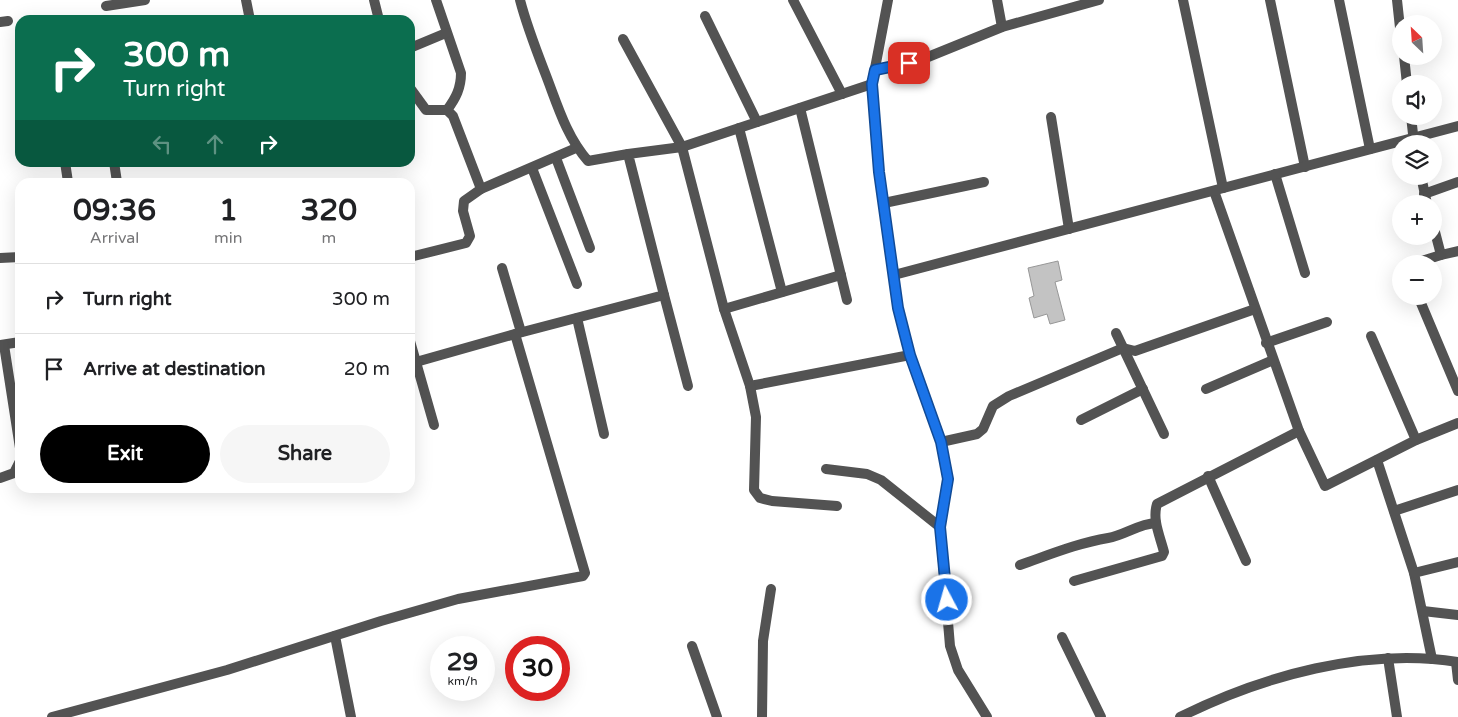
<!DOCTYPE html>
<html lang="en">
<head>
<meta charset="utf-8">
<style>
  body { margin:0; font-family:"Varela Round",sans-serif; background:#f6f6f6; color:#202124; height:100vh; display:flex; flex-direction:column; font-size:19px; white-space:nowrap }
  * { box-sizing:border-box; margin:0 }
  p { font-size:16px; color:#757577 }
  .icon { flex:none; width:28px; height:28px; fill:none; stroke:currentColor; stroke-width:2; stroke-linecap:round; stroke-linejoin:round }
  .map { position:relative; flex:1; overflow:hidden }
  .sheet { position:absolute; left:15px; top:178px; width:400px; height:315px; display:flex; flex-direction:column; background:#fff; border-radius:15px; box-shadow:0 5px 20px #0002 }
  .sheet>* { flex:none }
  .top-card { position:absolute; left:15px; top:15px; width:400px; height:152px; border-radius:15px; box-shadow:0 5px 20px #0002; background:#0b6e4f; color:#fff; overflow:hidden }
  .needle { width:32px; rotate:335deg }
  .fabs { position:absolute; left:1392px; top:15px; display:grid; gap:10px }
  .fabs a { display:grid; place-items:center; width:50px; height:50px; border-radius:50%; background:#fff; box-shadow:0 5px 20px #0002; font-size:25px }
  .speed { position:absolute; left:430px; top:636px; display:flex; gap:10px; font-size:25px; font-weight:700; text-align:center }
  .speed>* { display:grid; place-content:center; width:65px; height:65px; border-radius:50%; background:#fff; box-shadow:0 5px 20px #0002; line-height:1 }
  .speed small { font-size:12px; font-weight:400 }
  .speed .limit { border:8px solid #d22; background:#fff; color:#111 }
  .pin { position:absolute; display:grid; place-items:center; width:42px; height:42px; color:#fff; margin:-21px; border-radius:10px; box-shadow:0 2px 8px #0006 }
  .me { position:absolute; width:55px; margin:-28px; rotate:354deg; stroke-linejoin:round; filter:drop-shadow(0 0 4px #0008) }
  .turn { display:flex; align-items:center; gap:18px; height:105px; padding:0 25px; font-size:22px }
  .turn .icon { width:65px; height:65px; stroke-width:2.5 }
  .turn b { display:block; font-size:35px; line-height:42px }
  .lanes { display:flex; align-items:center; height:48px; padding:0 25px; background:#0003; justify-content:center; gap:25px; direction:ltr }
  .lanes .off { opacity:.35 }
  .eta { display:flex; justify-content:space-evenly; align-items:center; height:85px; text-align:center }
  .eta b { font-size:30px; font-weight:700; line-height:35px }
  .button { display:flex; gap:10px; margin-top:auto; padding:10px 25px }
  .button a { flex:1; height:58px; border-radius:30px; background:#000; color:#fff; font-size:20px; font-weight:700; line-height:58px; text-align:center }
  .button a+a { background:#f6f6f6; color:#202124 }
  ul { padding:0; list-style:none }
  li { display:flex; align-items:center; gap:15px; height:70px; padding:0 25px; border-top:1px solid #e0e0e0 }
  li div { flex:1 }
  li b { display:block; font-size:19px }
  li em { font-style:normal }
  .map>svg:first-child { display:block }
  .building { fill:#c3c3c3; stroke:#979797 }
  .lines { fill:none; stroke-linecap:round; stroke-linejoin:round }
  .minor { stroke:#535353; stroke-width:10 }
  .route-casing { stroke:#114b97; stroke-width:12 }
  .route { stroke:#1a73e8; stroke-width:9 }
</style>
</head>
<body>
<div class="map">
<svg width="1458" height="717" viewBox="0 0 1458 717">
  <rect width="100%" height="100%" fill="#fff"/>
  <polygon class="building" points="1058,261 1062,280 1055,282 1065,320 1050,324 1047,314 1034,318 1029,298 1034,296 1028,268"/>
  <g class="lines">
    <g class="minor">
      <polyline points="246,0 250,20"/>
      <polyline points="374,0 379,20"/>
      <path d="M436 0 461 73C461 88 456 98 447 110"/>
      <path d="M520 0C527 27 537 52 547 78 558 107 567 137 588 161L628 154"/>
      <polyline points="793,0 842,94"/>
      <polyline points="997,0 1002,27"/>
      <polyline points="1183,0 1223,188"/>
      <polyline points="1270,0 1305,167"/>
      <polyline points="1339,0 1370,149"/>
      <polyline points="1397,0 1401,37"/>
      <polyline points="106,6 145,0"/>
      <polyline points="705,16 757,122"/>
      <polyline points="0,22 8,21"/>
      <polyline points="623,39 682,147 724,309 750,386 910,355"/>
      <polyline points="410,48 446,33"/>
      <polyline points="1404,56 1407,84"/>
      <polyline points="875,70 923,59 1002,27 1099,0"/>
      <polyline points="872,84 879,172 898,308 910,355 941,442 948,479 940,527 950,646 958,670 987,717"/>
      <polyline points="410,88 426,110 447,110 453,116 481,189"/>
      <polyline points="800,108 847,300"/>
      <polyline points="1411,116 1414,143"/>
      <polyline points="1051,117 1069,229"/>
      <polyline points="739,128 782,292"/>
      <polyline points="556,158 590,248"/>
      <polyline points="65,162 68,182"/>
      <polyline points="114,162 117,182"/>
      <polyline points="532,168 577,284"/>
      <polyline points="1275,174 1305,273"/>
      <polyline points="1421,176 1427,204"/>
      <polyline points="1214,191 1299,431 1325,486 1416,440 1458,423"/>
      <polyline points="1424,194 1458,182"/>
      <polyline points="884,203 984,182"/>
      <polyline points="1434,228 1441,255 1458,251"/>
      <polyline points="410,257 466,243 470,236 463,211 464,201 481,189 576,148"/>
      <polyline points="0,258 20,257"/>
      <polyline points="1412,264 1441,255"/>
      <polyline points="502,268 521,332"/>
      <polyline points="894,275 1458,126"/>
      <polyline points="664,295 688,386"/>
      <polyline points="1418,296 1458,391"/>
      <polyline points="724,309 841,275"/>
      <polyline points="577,318 604,434"/>
      <polyline points="1116,333 1164,434"/>
      <polyline points="1371,336 1416,440"/>
      <polyline points="410,341 434,425"/>
      <polyline points="1266,343 1327,322"/>
      <polyline points="0,345 20,342"/>
      <polyline points="4,345 20,448"/>
      <polyline points="416,362 515,334"/>
      <polyline points="750,386 756,417 754,490 760,498 772,501 837,506"/>
      <polyline points="1206,389 1273,360"/>
      <polyline points="1081,420 1143,389"/>
      <polyline points="941,442 977,434 983,429 993,406 1009,396 1123,348 1135,351 1255,309"/>
      <polyline points="1377,460 1414,573 1432,659"/>
      <polyline points="826,469 867,474 881,480 940,527"/>
      <polyline points="1208,476 1246,561"/>
      <polyline points="0,478 14,473 20,461"/>
      <polyline points="1394,511 1458,490"/>
      <path d="M1020 565C1049 555 1078 543 1108 538 1125 535 1138 524 1156 523"/>
      <polyline points="1414,573 1458,562"/>
      <path d="M1074 581 1162 556 1164 552C1160 536 1152 520 1157 504L1299 431"/>
      <polyline points="1423,611 1458,615"/>
      <polyline points="335,636 351,717"/>
      <polyline points="1062,637 1101,717"/>
      <polyline points="692,646 717,717"/>
      <polyline points="1388,658 1397,717"/>
      <polyline points="1456,662 1458,680"/>
      <polyline points="52,717 227,670 381,621 458,599 583,576 585,573 515,334 664,295 628,154 682,147 872,84 888,0"/>
      <polyline points="762,717 763,641 771,589"/>
      <path d="M1180 717C1262 676 1366 647 1458 662"/>
    </g>
  </g>
  <g class="lines">
    <g class="route-casing">
      <polyline id="route" points="909,63 875,70 872,84 879,172 898,308 910,355 941,442 948,479 940,527 947,600"/>
    </g>
    <use href="#route" class="route"/>
  </g>
</svg>
<div class="fabs">
<a><svg class="needle" viewBox="-14 -14 28 28"><path d="M0-13l5 13h-10z" fill="#e53935"/><path d="M0 13l5-13h-10z" fill="#757577"/></svg></a>
<a><svg class="icon" aria-label="sound" viewBox="0 0 24 24"><path d="M4 9h4l5-4v14l-5-4H4zM17 9q2 3 0 6"/></svg></a>
<a><svg class="icon" aria-label="layers" viewBox="0 0 24 24"><path d="M12 4l9 5-9 5-9-5zM3 14l9 5 9-5"/></svg></a>
<a>+</a>
<a>−</a>
</div>
<div class="speed"><div>29<small>km/h</small></div><div class="limit">30</div></div>
<div class="pin" style="left:909px;top:63px;background:#d93025"><svg class="icon" aria-label="arrive" viewBox="0 0 24 24"><path d="M6 21V4h12l-3 4 3 4H6"/></svg></div>
<svg class="me" style="left:947px;top:600px" viewBox="-20 -20 40 40"><circle r="17" fill="#1a73e8" stroke="#fff" stroke-width="3"/><path d="M0-11L8 9 0 5-8 9z" fill="#fff"/></svg>
<div class="top-card">
<div class="turn"><svg class="icon" aria-label="right" viewBox="0 0 24 24"><path d="M7 20v-9h11M14 6l5 5-5 5"/></svg><div><b>300 m</b>Turn right</div></div>
<div class="lanes"><svg class="icon off" aria-label="left" viewBox="0 0 24 24"><path d="M17 20v-9H6M10 6l-5 5 5 5"/></svg><svg class="icon off" aria-label="ahead" viewBox="0 0 24 24"><path d="M12 20V5M6 11l6-6 6 6"/></svg><svg class="icon" aria-label="right" viewBox="0 0 24 24"><path d="M7 20v-9h11M14 6l5 5-5 5"/></svg></div>
</div>
<section class="sheet">
<div class="eta">
<div><b>09:36</b><p>Arrival</p></div>
<div><b>1</b><p>min</p></div>
<div><b>320</b><p>m</p></div>
</div>
<ul>
<li><svg class="icon" aria-label="right" viewBox="0 0 24 24"><path d="M7 20v-9h11M14 6l5 5-5 5"/></svg><div><b>Turn right</b></div><em>300 m</em></li>
<li><svg class="icon" aria-label="arrive" viewBox="0 0 24 24"><path d="M6 21V4h12l-3 4 3 4H6"/></svg><div><b>Arrive at destination</b></div><em>20 m</em></li>
</ul>
<div class="button"><a>Exit</a><a>Share</a></div>
</section>
</div>
</body>
</html>
